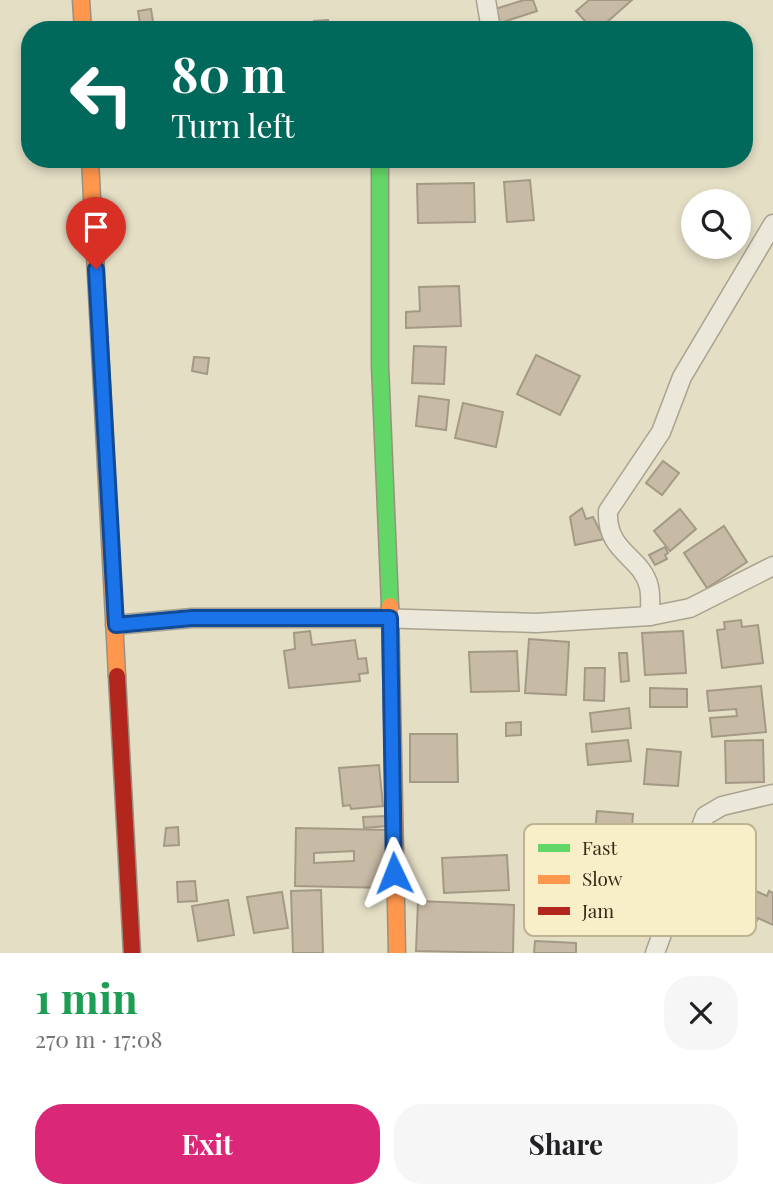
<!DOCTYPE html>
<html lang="en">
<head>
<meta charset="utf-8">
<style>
  body { margin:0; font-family:"Playfair Display",serif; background:#f6f6f6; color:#202124; height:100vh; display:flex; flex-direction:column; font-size:26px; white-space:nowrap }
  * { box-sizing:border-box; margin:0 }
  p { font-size:23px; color:#757577 }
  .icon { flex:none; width:38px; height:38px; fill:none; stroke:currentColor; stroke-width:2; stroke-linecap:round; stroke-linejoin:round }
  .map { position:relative; height:953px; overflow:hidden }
  .side { display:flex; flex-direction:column; background:#fff; flex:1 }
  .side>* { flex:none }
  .guide { position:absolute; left:21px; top:21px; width:732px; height:147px; border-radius:28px; box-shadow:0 4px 10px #0003; background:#00695c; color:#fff; overflow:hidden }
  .controls { position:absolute; left:681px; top:189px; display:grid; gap:14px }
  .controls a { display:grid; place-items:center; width:70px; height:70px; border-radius:50%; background:#fff; box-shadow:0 4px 10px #0003; font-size:35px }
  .pin { position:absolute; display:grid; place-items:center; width:60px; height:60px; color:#fff; margin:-72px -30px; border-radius:50% 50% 50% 0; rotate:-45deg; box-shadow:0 0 7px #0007 }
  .pin .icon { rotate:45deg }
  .me { position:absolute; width:77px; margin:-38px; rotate:358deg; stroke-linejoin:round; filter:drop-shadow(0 0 5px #0008) }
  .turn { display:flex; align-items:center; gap:24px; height:147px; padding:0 35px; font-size:32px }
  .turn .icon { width:91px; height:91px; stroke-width:2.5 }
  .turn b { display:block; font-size:49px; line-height:60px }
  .round { display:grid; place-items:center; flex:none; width:74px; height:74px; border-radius:28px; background:#f6f6f6 }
  .headline { display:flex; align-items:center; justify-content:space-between; height:119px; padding:0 35px }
  h1 { font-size:42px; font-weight:700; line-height:52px; color:#1e9e55 }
  .action { display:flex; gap:14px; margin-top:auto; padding:14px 35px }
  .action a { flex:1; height:80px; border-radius:28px; background:#db2777; color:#fff; font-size:28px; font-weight:700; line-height:80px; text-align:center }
  .action a+a { background:#f6f6f6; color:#202124 }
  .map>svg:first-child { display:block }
  .building { fill:#c8bba6; stroke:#a49985; stroke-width:2; fill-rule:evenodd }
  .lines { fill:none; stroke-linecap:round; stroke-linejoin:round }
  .street-casing { stroke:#a8a290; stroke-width:21 }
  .fast-casing { stroke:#989180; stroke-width:19 }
  .slow-casing { stroke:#989180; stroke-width:19 }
  .jam-casing { stroke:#989180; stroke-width:19 }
  .street { stroke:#ebe7d9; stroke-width:18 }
  .fast { stroke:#63d668; stroke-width:16 }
  .slow { stroke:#ff974d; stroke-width:16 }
  .jam { stroke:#b3261e; stroke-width:16 }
  .route-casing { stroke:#114b97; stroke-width:18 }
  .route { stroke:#1a73e8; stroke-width:12 }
  .key { fill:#f8efc8; stroke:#beb494; stroke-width:2 }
  .key-label { font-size:19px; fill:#362a19 }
</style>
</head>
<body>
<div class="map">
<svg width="773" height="953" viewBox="0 0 773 953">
  <rect width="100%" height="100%" fill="#e4dec5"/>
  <g class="building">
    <polygon points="524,0 533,0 537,11 497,24 492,10"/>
    <polygon points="589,0 632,0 598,30 593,30 576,11"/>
    <polygon points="151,9 154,28 141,30 138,11"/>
    <polygon points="328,20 329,30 314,30 314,21"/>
    <polygon points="530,180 534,220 507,222 504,182"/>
    <polygon points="474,183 475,222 418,223 417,184"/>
    <polygon points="459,286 461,326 406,328 406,312 420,311 419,287"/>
    <polygon points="414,346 446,347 444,384 412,383"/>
    <polygon points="536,355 580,376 560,415 517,394"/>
    <polygon points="194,357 209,358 207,374 192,371"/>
    <polygon points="419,396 449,400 446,430 416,426"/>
    <polygon points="463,403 503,412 496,447 455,438"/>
    <polygon points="663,461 679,473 662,495 646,483"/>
    <polygon points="582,508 586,519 593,517 604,539 575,545 570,517"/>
    <polygon points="680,509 696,529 670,551 654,531"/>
    <polygon points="724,526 747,562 707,588 684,553"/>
    <polygon points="665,547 668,553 665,555 667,559 655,565 649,555"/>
    <polygon points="741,620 742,627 758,625 763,663 722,668 717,630 725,629 724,622"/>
    <polygon points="310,631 312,645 355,640 358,659 366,658 368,673 359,674 360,681 289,688 284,651 295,649 294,633"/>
    <polygon points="683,631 686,673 645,675 642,633"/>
    <polygon points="529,639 569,642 566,695 525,693"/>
    <polygon points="517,651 519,691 471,692 469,652"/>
    <polygon points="619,653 627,653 629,681 621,682"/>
    <polygon points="585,668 605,668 604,701 584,700"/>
    <polygon points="761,686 766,732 712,737 710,718 737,716 736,709 709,711 707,691"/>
    <polygon points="650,688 687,689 687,707 650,707"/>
    <polygon points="629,708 631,728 592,732 590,713"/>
    <polygon points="521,722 521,735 506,736 506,723"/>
    <polygon points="410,734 457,734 458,782 410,782"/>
    <polygon points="628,740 631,761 588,765 586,744"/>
    <polygon points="763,740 764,782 726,783 725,741"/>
    <polygon points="647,749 681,752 678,786 644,784"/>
    <polygon points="379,765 383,806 351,809 350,805 343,806 339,768"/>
    <polygon points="597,811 633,814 630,854 593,851"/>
    <polygon points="386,816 387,826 364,828 363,817"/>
    <polygon points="178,827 179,845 164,846 166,828"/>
    <path d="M296 828 390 830 389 888 295 886ZM354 851V861L314 863V853Z"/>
    <polygon points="507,855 509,890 444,893 442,858"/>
    <polygon points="723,877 767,896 769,891 773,893 773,925 758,918 754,926 745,922 744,925 728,918 726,924 706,916 708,912 698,908 705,892 714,896"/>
    <polygon points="195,881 197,901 178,902 177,882"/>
    <polygon points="321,890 323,953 293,953 291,891"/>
    <polygon points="282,892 288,928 254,933 247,897"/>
    <polygon points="228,900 234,935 198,941 192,906"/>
    <polygon points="418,901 514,905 513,953 416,951"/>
    <polygon points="535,941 576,943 576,953 534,953"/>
  </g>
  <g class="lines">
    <g class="street-casing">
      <g id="street">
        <polyline points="486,0 491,30"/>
        <path d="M650 616C650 607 651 596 649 587 642 556 606 553 608 511L661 432 682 377 773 224"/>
        <polyline points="115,625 192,618 378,618 536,623 650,616 690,608 773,566"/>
        <polyline points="655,953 705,816 722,806 773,794"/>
      </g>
    </g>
    <g class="fast-casing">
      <polyline id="fast" points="380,159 380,365 390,606"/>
    </g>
    <g class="slow-casing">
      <g id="slow">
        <polyline points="81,0 83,30"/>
        <polyline points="90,159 117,676"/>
        <polyline points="390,606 397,953"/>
      </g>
    </g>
    <g class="jam-casing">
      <polyline id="jam" points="117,676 132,953"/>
    </g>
    <use href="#street" class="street"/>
    <use href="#fast" class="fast"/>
    <use href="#slow" class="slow"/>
    <use href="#jam" class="jam"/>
  </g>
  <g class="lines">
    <g class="route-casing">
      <polyline id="route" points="96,269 116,625 192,618 390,618 394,873"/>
    </g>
    <use href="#route" class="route"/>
  </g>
  <rect x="524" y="824" width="232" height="112" rx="10" class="key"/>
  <rect x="538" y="844" width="32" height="8" fill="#63d668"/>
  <rect x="538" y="875" width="32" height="9" fill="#ff974d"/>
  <rect x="538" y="907" width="32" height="8" fill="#b3261e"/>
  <g class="key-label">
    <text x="582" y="855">Fast</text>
    <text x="582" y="886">Slow</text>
    <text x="582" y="918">Jam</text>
  </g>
</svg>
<div class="controls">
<a><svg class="icon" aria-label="search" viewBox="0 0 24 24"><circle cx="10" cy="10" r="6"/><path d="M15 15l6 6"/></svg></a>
</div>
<div class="pin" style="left:96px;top:269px;background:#d93025"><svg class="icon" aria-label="arrive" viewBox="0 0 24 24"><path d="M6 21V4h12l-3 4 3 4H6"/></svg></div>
<svg class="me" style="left:394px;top:873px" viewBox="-20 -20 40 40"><path d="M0-17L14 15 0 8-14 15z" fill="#1a73e8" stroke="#fff" stroke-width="4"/></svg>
<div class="guide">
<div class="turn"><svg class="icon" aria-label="left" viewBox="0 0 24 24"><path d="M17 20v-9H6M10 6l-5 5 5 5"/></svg><div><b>80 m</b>Turn left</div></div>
</div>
</div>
<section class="side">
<div class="headline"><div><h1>1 min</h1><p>270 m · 17:08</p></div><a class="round"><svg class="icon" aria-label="close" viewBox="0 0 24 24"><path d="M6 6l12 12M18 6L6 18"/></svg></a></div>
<div class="action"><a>Exit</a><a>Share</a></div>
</section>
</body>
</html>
